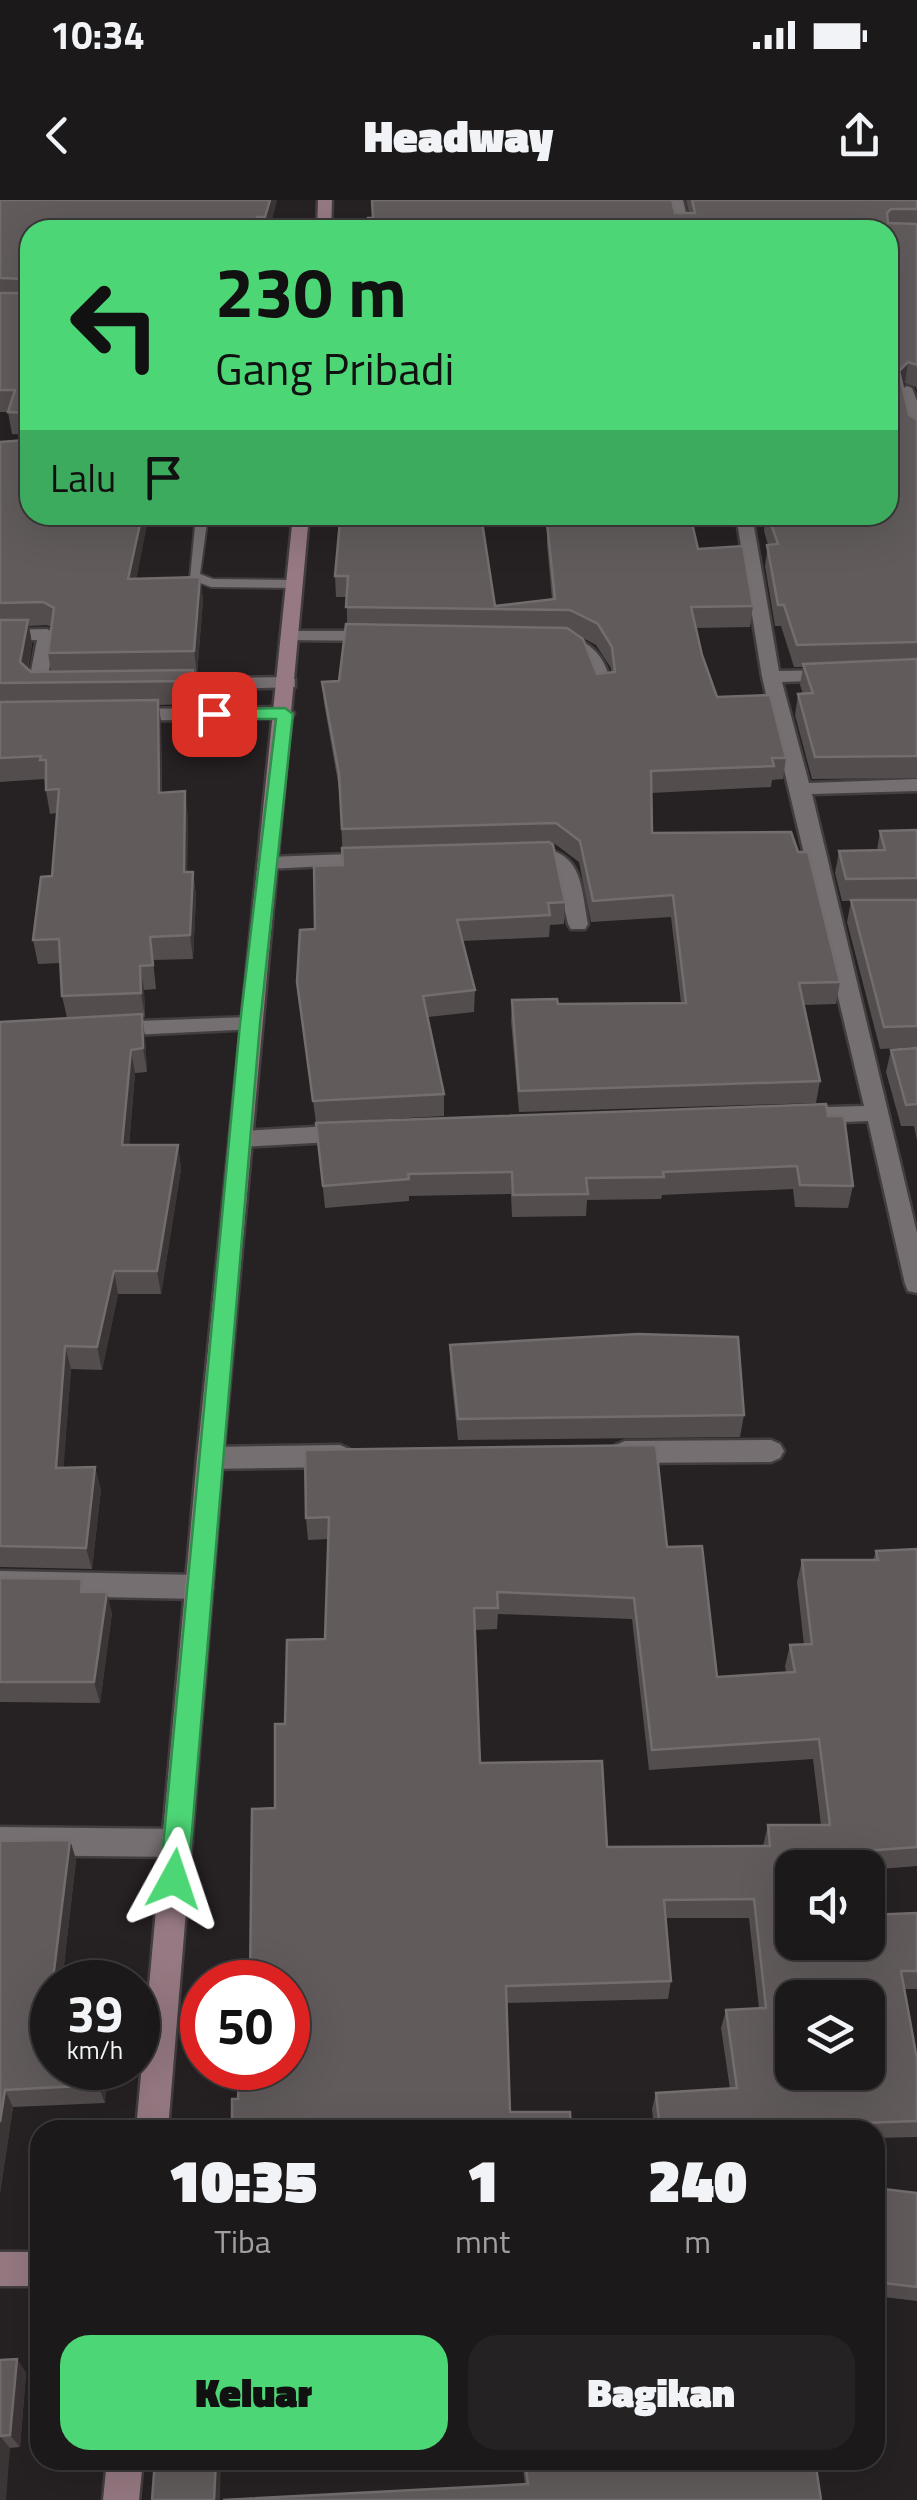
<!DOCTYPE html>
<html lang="id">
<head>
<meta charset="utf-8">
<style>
  body { margin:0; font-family:"Titillium Web",sans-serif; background:#252223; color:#f1f3f6; height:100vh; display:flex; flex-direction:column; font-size:38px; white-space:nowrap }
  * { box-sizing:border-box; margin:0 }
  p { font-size:32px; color:#a0a0a2 }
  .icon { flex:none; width:55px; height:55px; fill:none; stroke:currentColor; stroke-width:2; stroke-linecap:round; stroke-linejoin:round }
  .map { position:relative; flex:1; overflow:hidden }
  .panel { position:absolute; left:30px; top:1920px; width:855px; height:350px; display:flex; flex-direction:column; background:#1c191a; border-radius:30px; box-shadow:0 10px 40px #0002,0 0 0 2px #3a3839 }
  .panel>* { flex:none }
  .top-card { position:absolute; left:20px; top:20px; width:878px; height:305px; border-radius:30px; box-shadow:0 10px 40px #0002,0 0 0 2px #3a3839; background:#4dd676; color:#111; overflow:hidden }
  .tools { position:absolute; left:775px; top:1650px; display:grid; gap:20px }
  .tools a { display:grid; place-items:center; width:110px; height:110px; border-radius:20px; background:#1c191a; box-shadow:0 10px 40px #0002,0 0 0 2px #3a3839; font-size:50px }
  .speed { position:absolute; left:30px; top:1760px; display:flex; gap:20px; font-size:50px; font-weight:700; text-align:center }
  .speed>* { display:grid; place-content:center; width:130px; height:130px; border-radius:50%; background:#1c191a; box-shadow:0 10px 40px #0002,0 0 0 2px #3a3839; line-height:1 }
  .speed small { font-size:25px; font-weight:400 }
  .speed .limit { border:15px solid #d22; background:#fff; color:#111 }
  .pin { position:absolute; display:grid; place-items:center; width:85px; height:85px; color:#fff; margin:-42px; border-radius:20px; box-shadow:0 5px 15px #0006 }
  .me { position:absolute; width:110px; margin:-55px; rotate:5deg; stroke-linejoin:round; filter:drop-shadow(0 0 8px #0008) }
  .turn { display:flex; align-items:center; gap:35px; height:210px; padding:0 30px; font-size:45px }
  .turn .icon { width:130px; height:130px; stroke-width:2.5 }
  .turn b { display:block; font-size:70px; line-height:85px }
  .then { display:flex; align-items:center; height:95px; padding:0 30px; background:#0003; gap:20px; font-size:38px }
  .eta { display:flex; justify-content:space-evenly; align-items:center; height:170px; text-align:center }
  .eta b { font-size:60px; font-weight:800; line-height:70px }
  .primary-button { display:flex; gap:20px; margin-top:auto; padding:20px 30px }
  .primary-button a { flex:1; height:115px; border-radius:30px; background:#4dd676; color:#111; font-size:40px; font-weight:800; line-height:115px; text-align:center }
  .primary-button a+a { background:#252223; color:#f1f3f6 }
  .status { display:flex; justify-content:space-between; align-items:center; height:70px; padding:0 50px; background:#1c191a; direction:ltr }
  .status svg { height:28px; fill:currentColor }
  header { display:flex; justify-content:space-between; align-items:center; height:130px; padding:0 30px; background:#1c191a; font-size:45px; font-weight:800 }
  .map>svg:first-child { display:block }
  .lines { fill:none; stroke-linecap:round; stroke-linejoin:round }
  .lane-casing { stroke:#423d3f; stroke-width:4 }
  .street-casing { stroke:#423d3f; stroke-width:5 }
  .secondary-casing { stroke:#423d3f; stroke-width:5 }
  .lane { fill:#766f71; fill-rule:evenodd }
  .street { fill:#766f71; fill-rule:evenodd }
  .secondary { fill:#967982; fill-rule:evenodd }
  .wall { fill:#534d4e; fill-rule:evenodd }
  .shaded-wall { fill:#3b3536 }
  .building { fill:#615b5c; stroke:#736d6e; stroke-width:2.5; fill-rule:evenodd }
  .route { fill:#4dd676; stroke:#328b4d; stroke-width:2.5 }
</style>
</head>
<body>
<div class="status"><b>10:34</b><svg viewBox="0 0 49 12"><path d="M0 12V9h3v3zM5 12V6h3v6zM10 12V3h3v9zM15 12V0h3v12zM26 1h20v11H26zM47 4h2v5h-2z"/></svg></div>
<header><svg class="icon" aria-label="back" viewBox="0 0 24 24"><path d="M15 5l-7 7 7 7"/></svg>Headway<svg class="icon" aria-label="share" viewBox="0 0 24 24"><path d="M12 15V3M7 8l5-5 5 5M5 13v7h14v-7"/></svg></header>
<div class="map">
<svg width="917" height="2300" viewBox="0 0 917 2300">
  <rect width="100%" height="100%" fill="#262122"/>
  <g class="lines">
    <g class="lane-casing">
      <polygon id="lane" points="196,315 208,315 200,374 213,379 295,380 301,384 295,388 211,387 190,379"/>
    </g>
    <g class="street-casing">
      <g id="street">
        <polygon points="669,0 683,0 690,30 676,30"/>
        <polygon points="907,186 912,188 917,201 917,240 909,235 899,191"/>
        <polygon points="736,315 752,315 779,471 836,470 845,475 836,480 782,482 809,583 917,579 917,591 812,594 917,1033 917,1093 908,1091 905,1084 868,921 794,924 783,916 794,908 864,906 762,477"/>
        <path d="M47 429 56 434 47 480 62 486C55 494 35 494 28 486L37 440H0V430Z"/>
        <polygon points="292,431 377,431 386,436 377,441 286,440 283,436"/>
        <path d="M552 433C588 438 605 452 612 488L610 492H596C581 457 588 451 546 442L543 438Z"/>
        <polygon points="288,477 295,479 295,487 163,491 154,485 163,479"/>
        <polygon points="285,507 294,513 292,517 130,521 121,515 130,509"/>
        <path d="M524 646C581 648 580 676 588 724L585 729H571L568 724 555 667 540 659 517 656V648Z"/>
        <polygon points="374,653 384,659 381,663 269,669 259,663 269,657"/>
        <polygon points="250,817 258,819 261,824 258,829 110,836 99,829 110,822"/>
        <polygon points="350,925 361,933 350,941 240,947 229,939 240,931"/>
        <polygon points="771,1240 780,1244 784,1251 780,1258 771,1262 625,1263 616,1259 612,1252 616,1245 625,1241"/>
        <polygon points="340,1245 349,1249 353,1256 349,1263 340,1267 210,1269 201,1265 197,1258 201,1251 210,1247"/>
        <polygon points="0,1371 199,1375 209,1379 213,1387 209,1395 199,1399 0,1395"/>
        <polygon points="0,1627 177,1629 188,1633 192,1643 188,1653 177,1657 0,1655"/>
      </g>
    </g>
    <g class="secondary-casing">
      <g id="secondary">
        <polygon points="318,0 332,0 331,30 317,30"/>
        <polygon points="293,315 309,315 223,1258 168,1930 136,1930 197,1258"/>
        <rect x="0" y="2052" width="40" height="34"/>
        <polygon points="107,2260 143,2260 139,2300 103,2300"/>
      </g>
    </g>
    <use href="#lane" class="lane"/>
    <use href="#street" class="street"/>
    <use href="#secondary" class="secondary"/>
  </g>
  <g class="wall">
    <polygon points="0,0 277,0 269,30 30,30 30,235 12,234 8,212 0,212"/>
    <polygon points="686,0 917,0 917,191 916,187 905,183 902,186 909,215 917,220 917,578 812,579 795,515 798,494 803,494 800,485 803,467 794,467 781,426 775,426 765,366 768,345 764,331 766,315 888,315 888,30 373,18 689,13"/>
    <path d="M26 240 136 379 200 377 203 400 197 474H193L196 494 195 504 159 505 161 523 162 592 188 615 187 672H193L196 696 193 759 153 760 156 789 144 790 145 817H142L145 838 147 872 135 873 129 945H178L181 969 161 1094H118L102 1170 71 1169 63 1268 101 1289 92 1369 0 1367V822L67 818 62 796 60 763 38 764 33 740 52 676 57 613 50 614 44 579 0 582V242ZM47 425 51 427 48 453 51 472H31L28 469 32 444 29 426Z"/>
    <path d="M340 321 495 406 552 399 547 344V323L629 325 698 349 753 406 750 427 696 428 702 455 717 497 786 558 783 579 772 580 771 587 651 593 652 633 840 782 836 804 804 805 820 881 816 903 519 912 511 821 512 800 558 804 681 803 671 717 591 722 579 662 555 644H552L565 702 564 724 550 725 549 737 462 741 475 790 474 812 428 817 444 894V916L319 923 828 916 853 986 848 1008 795 1007 793 989 662 995 661 999 587 1000 586 1016 512 1017 511 994 409 996V1001L325 1008 316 923 297 782 315 729 343 665 340 594 324 503 322 482 339 481 347 424V397H336L335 376ZM579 436 596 445 611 468V473L597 474Z"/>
    <polygon points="917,630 917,847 880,849 847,722 851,701 842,701 835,673 839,651 877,650 880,631"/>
    <polygon points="917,848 917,940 914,926 901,926 886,872 891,850"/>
    <polygon points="450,1145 744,1215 740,1237 458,1240 450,1166"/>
    <path d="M305 1250 667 1347 717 1477 786 1472 785 1466 790 1445H804L797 1382 802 1360H873L876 1351 917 1349V1666L868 1670V1668H792V1742L917 1713V1789H904L917 1859V1937L875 1938V1930H654L652 1909 656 1893 730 1889 721 1828 726 1810 759 1808 749 1718H666L671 1781 668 1799 506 1803 510 1912 571 1930 238 1899 288 1868 275 1608 285 1524 325 1439 328 1339 308 1340 306 1318ZM498 1414 632 1419 649 1570 813 1559 821 1625H768L763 1646 607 1647 480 1563 475 1430 497 1429Z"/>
    <polygon points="0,1378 86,1392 112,1413 100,1503 0,1502"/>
    <polygon points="70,1640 76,1660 62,1782 52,1782 52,1868 107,1868 105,1903 13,1907 0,1993 0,1641"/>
    <polygon points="875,1988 917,1993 917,2101 875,2096"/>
    <polygon points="17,2159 26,2173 20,2247 10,2248 0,2300 0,2160"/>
    <polygon points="522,2260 815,2260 525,2285"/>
  </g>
  <g class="shaded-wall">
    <polygon points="270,0 277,0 269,30 266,30 265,17"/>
    <polygon points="908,162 905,183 895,192 899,171"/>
    <polygon points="142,315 149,315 132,402 128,379"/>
    <polygon points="200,377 203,400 197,474 194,451"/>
    <polygon points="28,420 32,444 24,485 20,462"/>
    <polygon points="193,470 196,494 195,504 192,481"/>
    <polygon points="158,500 161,523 162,616 159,593"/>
    <polygon points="185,591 188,615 187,696 184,672"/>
    <polygon points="193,672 196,696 193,759 190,735"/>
    <polygon points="140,766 144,790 145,817 141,793"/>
    <polygon points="142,814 145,838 147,872 143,848"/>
    <polygon points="131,850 135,873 127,968 122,945"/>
    <polygon points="178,945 181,969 161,1094 157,1071"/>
    <polygon points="114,1071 118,1094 102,1170 97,1147"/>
    <polygon points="65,1146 71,1169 62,1290 56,1268"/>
    <polygon points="95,1267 101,1289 92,1369 86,1348"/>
    <polygon points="107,1392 112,1413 100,1503 94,1482"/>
    <polygon points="70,1640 76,1660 62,1782 53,1782"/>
    <polygon points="52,1784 52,1830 48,1820"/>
    <polygon points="99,1868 107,1868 105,1903 98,1885"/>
    <polygon points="5,1890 13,1907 0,1993 0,1922"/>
    <polygon points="17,2159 26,2173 20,2247 10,2235"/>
    <polygon points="0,2236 10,2248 6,2300 0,2300"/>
    <polygon points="216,2260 221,2260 220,2300 214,2300"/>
  </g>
  <g class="building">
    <polygon points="0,0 270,0 265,17 257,17 254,30 30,30 30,236 29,213 8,212 15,190 0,190 0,93 29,93 27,79 0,78"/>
    <polygon points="372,0 672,0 675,13 695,13 692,0 917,0 917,9 891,9 887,13 888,23 917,24 917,165 908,162 899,171 909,215 917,220 917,442 797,445 784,405 778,405 767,345 778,344 768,315 888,315 888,30 367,30 368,18 373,18"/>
    <polygon points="30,236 30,315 142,315 128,379 200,377 194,451 48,453 54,408 43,402 0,403 0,242 26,240"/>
    <polygon points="627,318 629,325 692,323 698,349 743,346 753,406 691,407 702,455 717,497 770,495 786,558 772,558 774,566 651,571 652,633 791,632 798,652 808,652 840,782 799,783 820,881 519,891 512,800 557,799 558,804 686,803 673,695 593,701 580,641 556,623 342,629 339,574 322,482 339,481 346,424 567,428 583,439 597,474 615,472 612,447 598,424 570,410 346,407 348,376 335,376 340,321 482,322 495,406 555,399 547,323"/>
    <polygon points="0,420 28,420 20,462 31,472 193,470 192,481 0,483"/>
    <polygon points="917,459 917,556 815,557 798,494 813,493 803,464"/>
    <polygon points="158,500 159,593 185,591 184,672 193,672 190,735 150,737 153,765 140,766 141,793 62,796 59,739 33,740 41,677 52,676 59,589 46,590 46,560 40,560 41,556 0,558 0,502"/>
    <polygon points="917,630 917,678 846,679 839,651 885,650 880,631"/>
    <polygon points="549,642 553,645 565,702 548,703 550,715 457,720 475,790 423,796 444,894 313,901 297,782 300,730 315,729 314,666 343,665 342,648"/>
    <polygon points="851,700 917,700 917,826 884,827"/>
    <polygon points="142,814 143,848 131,850 122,945 178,945 157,1071 114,1071 97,1147 65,1146 56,1268 95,1267 86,1348 0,1346 0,822"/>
    <polygon points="917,848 917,904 906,905 891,850"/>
    <polygon points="826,904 828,916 844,916 853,986 800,985 797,966 663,972 664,977 586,978 588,994 513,995 512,972 408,974 409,979 323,986 316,923"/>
    <polygon points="638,1134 738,1137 744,1215 458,1219 450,1145"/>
    <path d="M656 1245 667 1347 702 1346 717 1477 795 1472 790 1445 812 1444 802 1360H878L876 1351 917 1349V1647L852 1652 853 1668H792V1742H868V1715L917 1713V1771H901L917 1859V1921L660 1930 656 1893 737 1888 726 1810 766 1808 754 1699 664 1700 671 1781 506 1786 510 1912H570L571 1930H232V1899H238L239 1868H288V1782H250L252 1609 275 1608V1524H285L287 1440 325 1439 329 1317 306 1318 305 1250ZM497 1392 634 1398 652 1550 819 1539 830 1625H768L770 1646 607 1647 602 1561 480 1563 474 1408H498ZM792 1798H868V1872H792Z"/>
    <polygon points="0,1378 82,1379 81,1392 107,1392 94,1482 0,1482"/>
    <polygon points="70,1640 48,1820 52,1820 52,1868 99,1868 98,1885 5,1890 0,1922 0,1641"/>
    <polygon points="875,1988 917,1993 917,2087 875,2082"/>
    <polygon points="17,2159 10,2235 0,2236 0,2160"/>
    <polygon points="155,2260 216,2260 214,2300 152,2300"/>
    <polygon points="525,2260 815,2260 821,2300 223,2300 528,2284"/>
  </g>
  <polygon class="route" points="285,508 293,514 260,824 188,1679 183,1688 174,1692 164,1688 160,1679 240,824 276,519 214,519 205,514 214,509"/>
</svg>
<div class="tools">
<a><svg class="icon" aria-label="sound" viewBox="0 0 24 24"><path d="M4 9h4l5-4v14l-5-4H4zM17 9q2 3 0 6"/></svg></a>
<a><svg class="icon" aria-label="layers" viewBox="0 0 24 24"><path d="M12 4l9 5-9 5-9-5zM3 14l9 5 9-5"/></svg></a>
</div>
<div class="speed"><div>39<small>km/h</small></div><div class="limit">50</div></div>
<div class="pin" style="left:214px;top:514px;background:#d93025"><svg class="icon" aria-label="arrive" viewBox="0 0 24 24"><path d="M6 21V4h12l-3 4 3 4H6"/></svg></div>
<svg class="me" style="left:174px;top:1679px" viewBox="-20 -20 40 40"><path d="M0-17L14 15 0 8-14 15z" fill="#4dd676" stroke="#fff" stroke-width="4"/></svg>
<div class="top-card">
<div class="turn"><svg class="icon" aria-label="left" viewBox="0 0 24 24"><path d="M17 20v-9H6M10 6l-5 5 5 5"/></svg><div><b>230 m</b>Gang Pribadi</div></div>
<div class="then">Lalu<svg class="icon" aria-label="arrive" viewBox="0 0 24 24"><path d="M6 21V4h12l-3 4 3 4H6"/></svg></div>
</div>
<section class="panel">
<div class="eta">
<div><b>10:35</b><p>Tiba</p></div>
<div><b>1</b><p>mnt</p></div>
<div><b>240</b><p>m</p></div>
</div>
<div class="primary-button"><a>Keluar</a><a>Bagikan</a></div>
</section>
</div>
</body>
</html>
